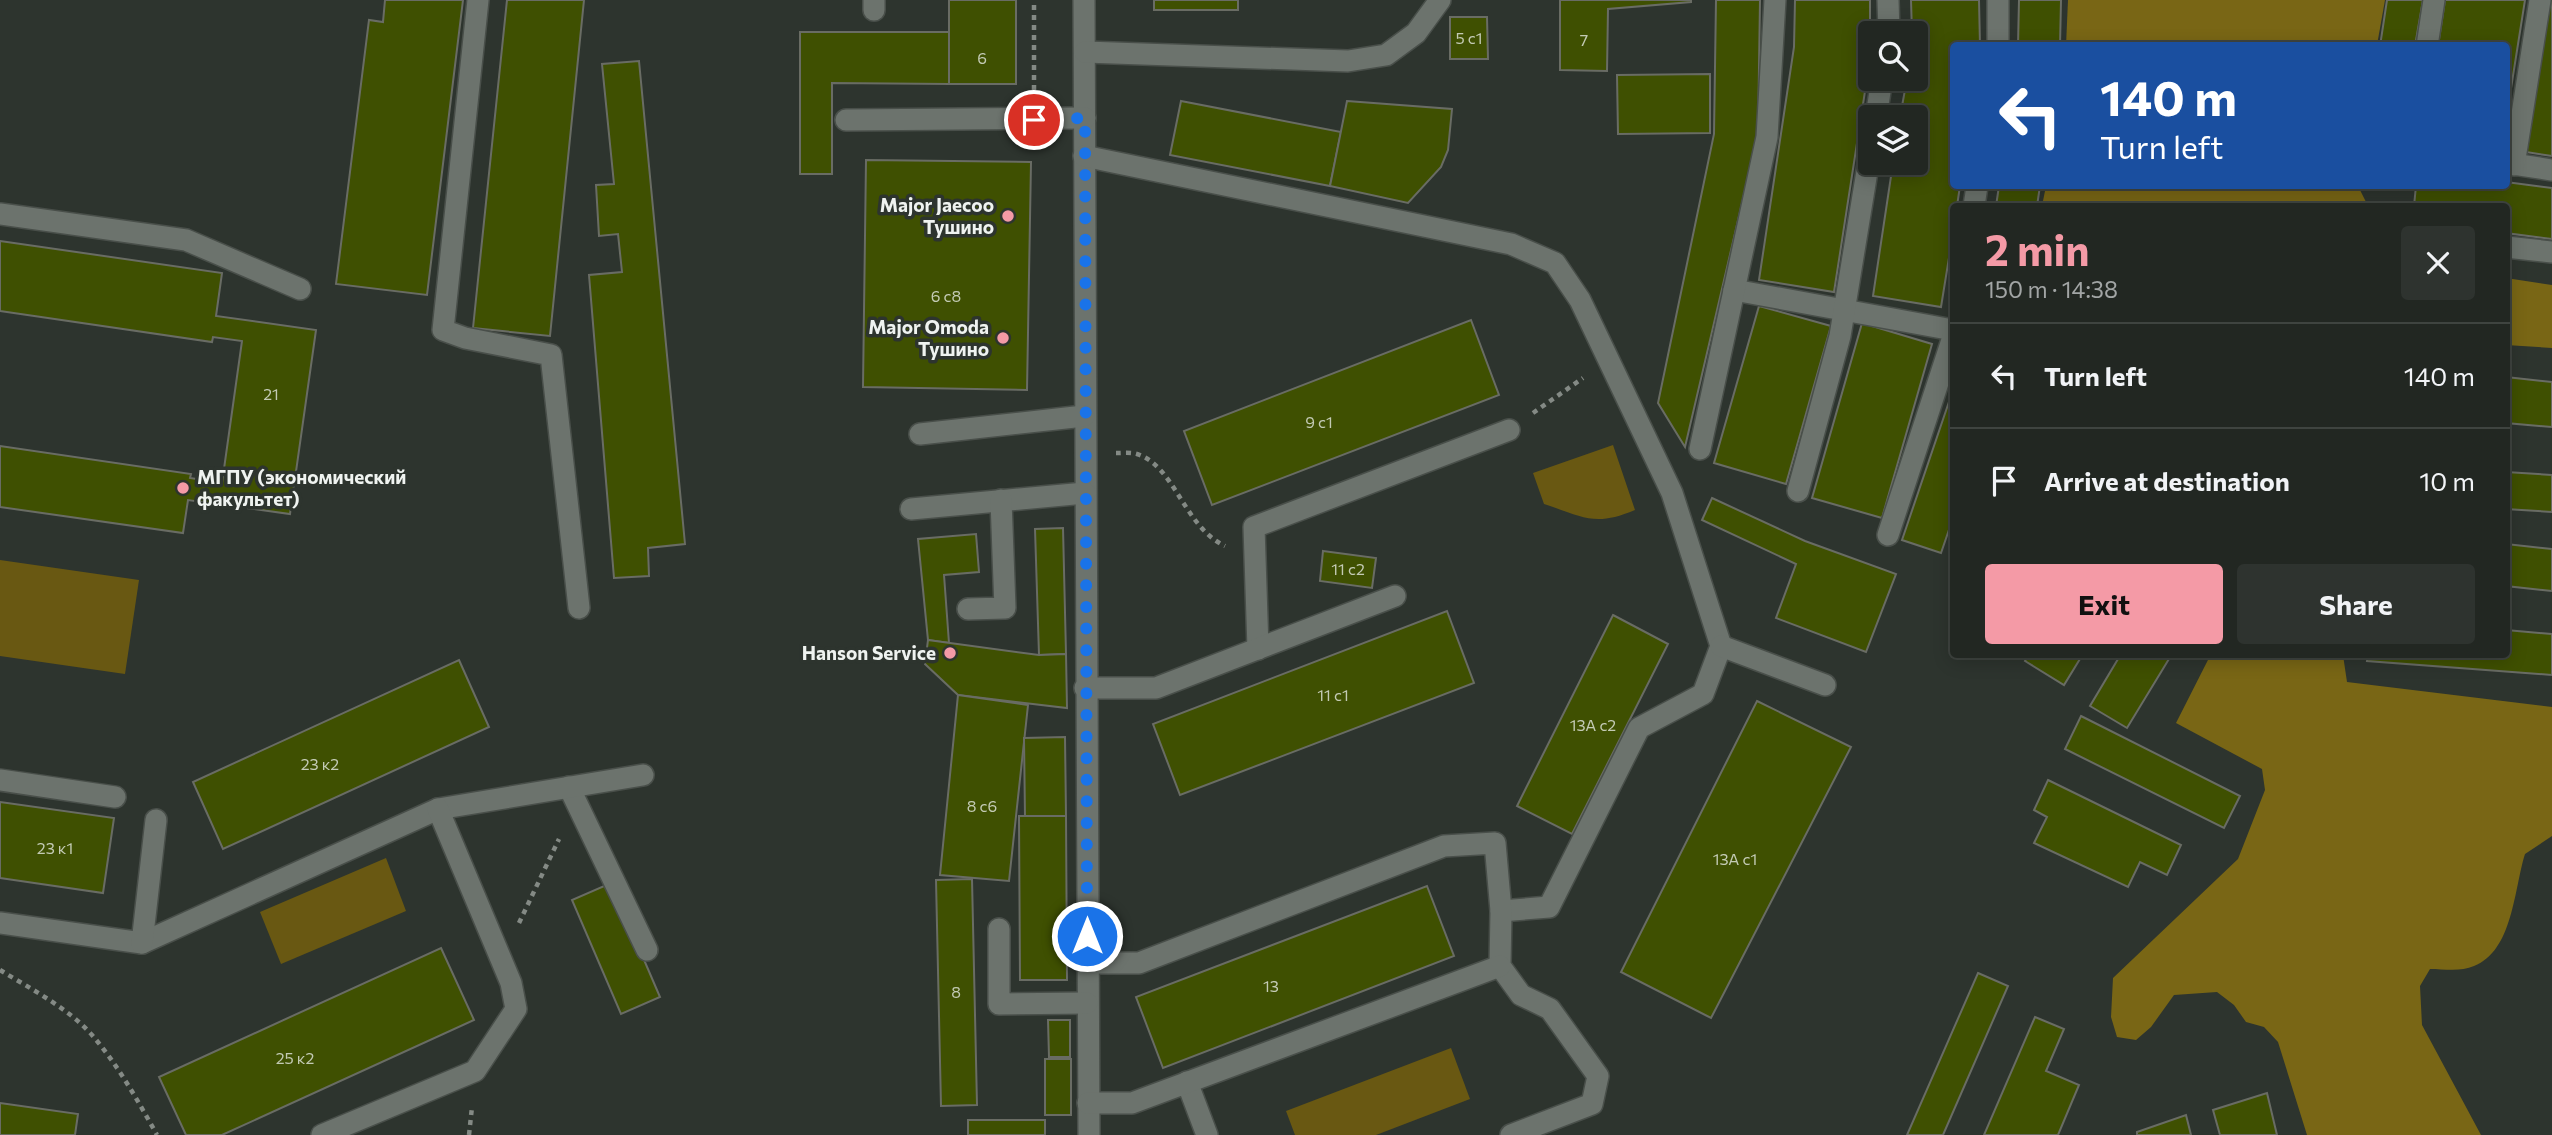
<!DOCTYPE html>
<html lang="en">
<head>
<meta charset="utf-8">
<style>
  body { margin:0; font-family:Commissioner,sans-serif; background:#2e332f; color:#f1f3f6; height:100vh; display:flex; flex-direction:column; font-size:26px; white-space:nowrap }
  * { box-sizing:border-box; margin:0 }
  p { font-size:23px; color:#a2a5a5 }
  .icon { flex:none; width:38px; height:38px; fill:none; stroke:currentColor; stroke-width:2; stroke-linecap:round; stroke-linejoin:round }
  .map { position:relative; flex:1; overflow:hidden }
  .drawer { position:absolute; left:1950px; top:203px; width:560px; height:455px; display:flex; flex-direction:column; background:#222722; border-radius:7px; box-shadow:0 4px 18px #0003,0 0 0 2px #3f4440 }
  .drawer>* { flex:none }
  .guide { position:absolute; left:1950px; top:42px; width:560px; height:147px; border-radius:7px; box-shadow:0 4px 18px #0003,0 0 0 2px #3f4440; background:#1a4fa0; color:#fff; overflow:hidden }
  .controls { position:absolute; left:1858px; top:21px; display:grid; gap:14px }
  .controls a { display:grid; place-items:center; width:70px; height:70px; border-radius:7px; background:#222722; box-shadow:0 4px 18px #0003,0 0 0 2px #3f4440; font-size:35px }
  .pin { position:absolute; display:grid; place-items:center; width:60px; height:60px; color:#fff; margin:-30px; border:4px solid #fff; border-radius:50%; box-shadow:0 2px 7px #0007 }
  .me { position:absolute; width:77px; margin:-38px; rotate:0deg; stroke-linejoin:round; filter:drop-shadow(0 0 5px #0008) }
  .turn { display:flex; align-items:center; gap:24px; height:147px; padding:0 35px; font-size:32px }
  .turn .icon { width:91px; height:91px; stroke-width:2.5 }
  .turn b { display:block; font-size:49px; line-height:60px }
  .round { display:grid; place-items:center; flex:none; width:74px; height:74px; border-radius:7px; background:#2e332f }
  .headline { display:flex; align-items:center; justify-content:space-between; height:119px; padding:0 35px }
  h1 { font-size:42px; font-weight:700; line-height:52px; color:#f49aa6 }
  .primary-button { display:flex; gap:14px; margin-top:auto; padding:14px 35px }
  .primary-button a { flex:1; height:80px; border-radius:7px; background:#f49aa6; color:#111; font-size:28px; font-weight:700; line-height:80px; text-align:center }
  .primary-button a+a { background:#2e332f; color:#f1f3f6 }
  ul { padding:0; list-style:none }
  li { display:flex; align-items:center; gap:21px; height:105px; padding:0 35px; border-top:2px solid #3f4440 }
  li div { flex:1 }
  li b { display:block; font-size:26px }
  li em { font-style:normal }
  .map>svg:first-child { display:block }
  .green { fill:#695812 }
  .forest { fill:#796615 }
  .building { fill:#3f5001; stroke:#696c64; stroke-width:2 }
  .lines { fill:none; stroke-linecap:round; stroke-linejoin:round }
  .minor-casing { stroke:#494f4a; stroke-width:24 }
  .path { stroke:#848a85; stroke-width:4.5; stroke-dasharray:5 5; stroke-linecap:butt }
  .minor { stroke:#6c736d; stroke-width:21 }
  .route { stroke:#1a73e8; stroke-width:12; stroke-dasharray:0 21.6 }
  .poi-dot { fill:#f49aa6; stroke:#2d342e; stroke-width:2.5 }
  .labels { text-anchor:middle; stroke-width:7; stroke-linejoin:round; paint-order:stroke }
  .number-label { font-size:16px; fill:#c3cab4 }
  .poi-label { font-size:19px; font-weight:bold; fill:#eff3f0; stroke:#2d342e; text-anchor:end }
</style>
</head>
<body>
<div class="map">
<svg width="2552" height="1135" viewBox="0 0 2552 1135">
  <rect width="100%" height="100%" fill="#2d342e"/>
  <g class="green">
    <path d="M1613 445 1635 510C1595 527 1583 517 1544 504L1533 473Z"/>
    <polygon points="0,560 139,580 125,674 0,656"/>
    <polygon points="386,858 406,911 281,964 260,912"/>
    <polygon points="1451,1048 1470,1099 1376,1135 1295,1135 1286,1111"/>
  </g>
  <g class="forest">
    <polygon points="2068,0 2385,0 2377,45 2066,46"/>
    <polygon points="2046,186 2358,186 2368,206 2042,206"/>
    <polygon points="2506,278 2552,285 2552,348 2506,345"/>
    <path d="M2211 654 2343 655 2347 682 2552 707V836L2525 854C2514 889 2513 951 2474 966 2461 972 2444 969 2430 969L2420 986 2422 1025 2481 1135H2307L2278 1042 2264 1027 2246 1022 2234 1005 2217 992 2174 995 2151 1027 2136 1040 2117 1037 2111 1017 2113 978 2238 859 2265 790 2262 769 2176 723Z"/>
  </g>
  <g class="building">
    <polygon points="385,0 463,0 427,295 336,284 369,20 383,22"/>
    <polygon points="507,0 584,0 550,336 473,328"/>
    <rect x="949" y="0" width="67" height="84"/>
    <rect x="1154" y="0" width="84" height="10"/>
    <polygon points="1560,0 1691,0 1691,2 1608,9 1607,71 1560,70"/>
    <polygon points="1716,0 1760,0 1758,135 1685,447 1658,403 1714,134"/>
    <polygon points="1795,0 1870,0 1870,59 1834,292 1759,280 1794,47"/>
    <polygon points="1911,0 1979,0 1980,46 1953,46 1953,186 1960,186 1957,206 1953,206 1953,233 1941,307 1873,296 1893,163 1916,163 1916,117 1900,117 1907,79 1916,79 1916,33 1912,33"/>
    <polygon points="2019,0 2061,0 2060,46 2018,46"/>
    <polygon points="2387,0 2423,0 2415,46 2380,46"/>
    <polygon points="2445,0 2525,0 2506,120 2506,46 2438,46"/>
    <polygon points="2549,0 2552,0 2552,156 2526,152"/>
    <polygon points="1450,17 1487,17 1488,59 1450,59"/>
    <polygon points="800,32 949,32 949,84 832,83 832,174 800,174"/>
    <polygon points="639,61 685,544 648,548 649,576 614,578 589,275 622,272 618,234 599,236 596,185 614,184 602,64"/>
    <polygon points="1710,74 1710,133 1618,134 1617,75"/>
    <polygon points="1181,101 1341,132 1330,186 1170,155"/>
    <polygon points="1347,101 1452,109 1448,150 1441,167 1408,203 1330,186"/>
    <polygon points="866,160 1031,162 1027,390 863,387"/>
    <polygon points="2506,182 2552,188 2552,239 2506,233 2506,206 2414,206 2416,186 2506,186"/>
    <polygon points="1999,186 2040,186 2037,206 1996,206"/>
    <polygon points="0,241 222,273 216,316 316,330 290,514 188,500 183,533 0,507 0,446 191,474 190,478 222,483 242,341 213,337 212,342 0,311"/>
    <polygon points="1759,306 1831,326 1786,484 1714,463"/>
    <polygon points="1471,320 1499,395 1212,505 1184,431"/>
    <polygon points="1862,323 1932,344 1882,518 1812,498"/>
    <polygon points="2506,377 2552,382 2552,427 2506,423"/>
    <polygon points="1953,390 1953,518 1941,553 1902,540"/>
    <polygon points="2506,472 2552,475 2552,512 2506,509"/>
    <polygon points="1712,498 1805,541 1896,574 1866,652 1776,618 1796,564 1702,520"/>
    <polygon points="1063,528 1066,654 1039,655 1035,529"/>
    <polygon points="976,534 979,572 944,575 949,643 928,640 918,539"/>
    <polygon points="2506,544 2552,549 2552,591 2506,586"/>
    <polygon points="1323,551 1376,558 1372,588 1320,581"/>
    <polygon points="1447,611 1474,683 1180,795 1153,724"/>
    <polygon points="1613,615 1668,644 1572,834 1517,806"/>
    <polygon points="2506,630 2552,634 2552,675 2367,661 2368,654 2506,654"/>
    <polygon points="928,640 1039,655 1066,654 1067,708 958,695 925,664"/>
    <polygon points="2029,654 2083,654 2064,685 2025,661"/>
    <polygon points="2121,654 2172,654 2127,728 2090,706"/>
    <polygon points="459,660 489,727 223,849 193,782"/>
    <polygon points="958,695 1028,705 1009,881 940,875"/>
    <polygon points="1757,701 1851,747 1711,1018 1621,972"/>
    <polygon points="2081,716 2240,796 2224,828 2065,749"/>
    <polygon points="1065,737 1066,816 1025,817 1024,738"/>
    <polygon points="2048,780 2181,845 2167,875 2140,862 2128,887 2034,843 2047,817 2034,810"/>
    <polygon points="0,802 114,818 103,893 0,878"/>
    <polygon points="1019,816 1066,816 1067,980 1020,980"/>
    <polygon points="972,879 977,1105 941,1106 936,880"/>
    <polygon points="611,883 660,997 621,1014 572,900"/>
    <polygon points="1427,886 1454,956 1163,1068 1136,997"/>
    <polygon points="441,948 474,1020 222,1135 186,1135 159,1077"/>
    <polygon points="1978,973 2008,986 1943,1135 1907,1135"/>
    <polygon points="2035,1017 2064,1029 2046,1071 2079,1085 2058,1135 1984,1135"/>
    <polygon points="1048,1020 1070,1020 1070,1057 1049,1057"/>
    <rect x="1045" y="1059" width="26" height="56"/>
    <polygon points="2267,1093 2277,1135 2220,1135 2213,1110"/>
    <polygon points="0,1103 78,1114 75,1135 0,1135"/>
    <polygon points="2186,1115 2191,1135 2137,1135 2137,1132"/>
    <rect x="968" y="1120" width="77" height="15"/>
  </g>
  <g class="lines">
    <g class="minor-casing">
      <g id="minor">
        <polyline points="478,0 443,330 465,338 551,355 579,608"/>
        <polyline points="874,0 874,10"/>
        <polyline points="1084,0 1089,1135"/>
        <polyline points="1888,0 1889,33"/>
        <polyline points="1998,46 1998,0"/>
        <polyline points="2427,46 2434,0"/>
        <polyline points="1085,52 1348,61 1386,55 1416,33 1440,0"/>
        <polyline points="1876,117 1882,79"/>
        <polyline points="846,120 1085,118"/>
        <polyline points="1084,156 1511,244 1555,263 1580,300 1672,493 1721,646 1703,694 1639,728 1549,907 1501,911"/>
        <polyline points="2506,163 2552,170"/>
        <polyline points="2514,165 2540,0"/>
        <polyline points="1974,206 1977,186"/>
        <polyline points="0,214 186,240 300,289"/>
        <polyline points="2506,247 2552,252"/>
        <polyline points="1734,290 1953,330"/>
        <polyline points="920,434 1084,416"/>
        <polyline points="1700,449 1767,137 1775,0"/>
        <polyline points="1798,491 1840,336 1871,147"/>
        <polyline points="911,509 1085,493"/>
        <polyline points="1888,535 1953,337"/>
        <polyline points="968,609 1005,608 1001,500"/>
        <polyline points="1721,646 1825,685"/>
        <polyline points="1258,649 1254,527 1509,430"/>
        <polyline points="1085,688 1156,688 1395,596"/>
        <polyline points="0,780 115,797"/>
        <polyline points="569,787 647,950"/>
        <polyline points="0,923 142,943 438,809 643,775"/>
        <polyline points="999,929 999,1004 1087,1003"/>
        <polyline points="142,943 156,820"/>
        <polyline points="1087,963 1139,963 1444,846 1495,843 1501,911 1500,966 1521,995 1550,1009 1598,1076 1592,1104 1511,1135"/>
        <polyline points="1187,1082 1207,1135"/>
        <polyline points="1088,1103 1132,1103 1500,966"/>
        <polyline points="322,1135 475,1071 516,1009 511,983 438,809"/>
      </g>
    </g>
    <g class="path">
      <polyline points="1034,90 1034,0"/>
      <polyline points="1533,413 1583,378"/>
      <path d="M1116 453C1122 453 1131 452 1137 454 1175 466 1184 527 1225 546"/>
      <polyline points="519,923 559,839"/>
      <path d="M0 970C31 989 68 1008 92 1035 118 1065 138 1101 157 1135"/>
      <polyline points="469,1135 472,1107"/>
    </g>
    <use href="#minor" class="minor"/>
  </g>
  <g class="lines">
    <polyline class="route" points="1034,120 1085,118 1087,936"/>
  </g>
  <g class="poi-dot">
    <circle cx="1008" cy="216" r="7"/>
    <circle cx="1003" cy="338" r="7"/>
    <circle cx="183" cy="488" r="7"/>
    <circle cx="950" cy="653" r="7"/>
  </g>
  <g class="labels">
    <g class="number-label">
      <text x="1469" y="44">5 с1</text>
      <text x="1584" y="46">7</text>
      <text x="982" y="64">6</text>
      <text x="946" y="302">6 с8</text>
      <text x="271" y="400">21</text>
      <text x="1319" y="428">9 с1</text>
      <text x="1348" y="575">11 с2</text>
      <text x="1333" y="701">11 с1</text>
      <text x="1593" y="731">13А с2</text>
      <text x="320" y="770">23 к2</text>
      <text x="982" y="812">8 с6</text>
      <text x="55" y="854">23 к1</text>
      <text x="1735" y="865">13А с1</text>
      <text x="1271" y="992">13</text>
      <text x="956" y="998">8</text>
      <text x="295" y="1064">25 к2</text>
    </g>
    <g class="poi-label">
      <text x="994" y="212">Major Jaecoo<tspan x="994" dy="22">Тушино</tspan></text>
      <text x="989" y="334">Major Omoda<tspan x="989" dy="22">Тушино</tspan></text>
      <text x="197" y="484" text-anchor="start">МГПУ (экономический<tspan x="197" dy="22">факультет)</tspan></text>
      <text x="936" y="660">Hanson Service</text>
    </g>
  </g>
</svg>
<div class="controls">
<a><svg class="icon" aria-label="search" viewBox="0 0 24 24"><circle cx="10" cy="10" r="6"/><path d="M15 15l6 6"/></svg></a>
<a><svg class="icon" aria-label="layers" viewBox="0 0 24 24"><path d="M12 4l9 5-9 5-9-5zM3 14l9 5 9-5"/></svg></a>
</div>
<div class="pin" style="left:1034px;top:120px;background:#d93025"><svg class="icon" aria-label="arrive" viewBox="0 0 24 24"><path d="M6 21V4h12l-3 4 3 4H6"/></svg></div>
<svg class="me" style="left:1087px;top:936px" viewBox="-20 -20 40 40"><circle r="17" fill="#1a73e8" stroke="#fff" stroke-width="3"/><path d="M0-11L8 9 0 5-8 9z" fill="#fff"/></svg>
<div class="guide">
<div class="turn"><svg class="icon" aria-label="left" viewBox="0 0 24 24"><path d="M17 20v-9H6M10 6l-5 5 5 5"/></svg><div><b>140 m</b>Turn left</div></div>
</div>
<section class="drawer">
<div class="headline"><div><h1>2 min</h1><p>150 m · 14:38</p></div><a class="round"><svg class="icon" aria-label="close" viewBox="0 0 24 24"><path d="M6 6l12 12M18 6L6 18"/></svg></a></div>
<ul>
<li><svg class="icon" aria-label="left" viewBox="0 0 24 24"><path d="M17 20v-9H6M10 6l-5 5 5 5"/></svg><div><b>Turn left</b></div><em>140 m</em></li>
<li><svg class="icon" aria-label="arrive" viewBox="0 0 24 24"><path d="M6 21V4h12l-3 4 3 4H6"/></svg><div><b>Arrive at destination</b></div><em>10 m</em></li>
</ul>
<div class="primary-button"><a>Exit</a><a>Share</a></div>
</section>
</div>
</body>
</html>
